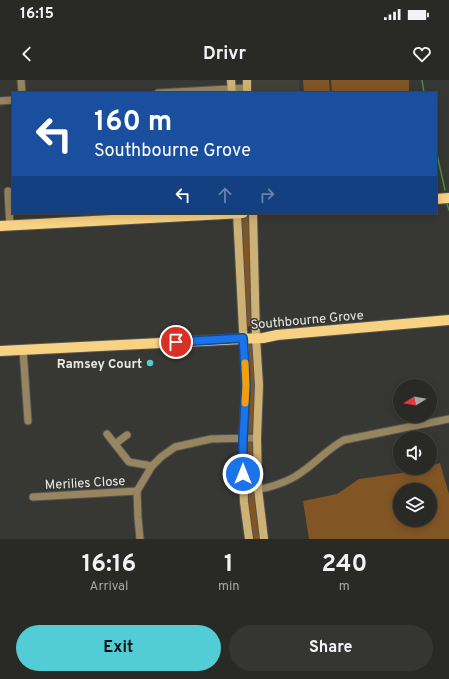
<!DOCTYPE html>
<html lang="en">
<head>
<meta charset="utf-8">
<style>
  body { margin:0; font-family:Overpass,sans-serif; background:#353532; color:#f1f3f6; height:100vh; display:flex; flex-direction:column; font-size:15px; white-space:nowrap }
  * { box-sizing:border-box; margin:0 }
  p { font-size:13px; color:#a5a6a7 }
  .icon { flex:none; width:22px; height:22px; fill:none; stroke:currentColor; stroke-width:2; stroke-linecap:round; stroke-linejoin:round }
  .map { position:relative; height:459px; overflow:hidden }
  .drawer { display:flex; flex-direction:column; background:#292926; flex:1 }
  .drawer>* { flex:none }
  .hud { position:absolute; left:12px; top:12px; width:425px; height:122px; border-radius:0px; box-shadow:0 2px 10px #0003,0 0 0 1px #454543; background:#1a4fa0; color:#fff; overflow:hidden }
  .needle { width:26px; rotate:259deg }
  .fabs { position:absolute; left:393px; top:299px; display:grid; gap:8px }
  .fabs a { display:grid; place-items:center; width:44px; height:44px; border-radius:50%; background:#292926; box-shadow:0 2px 10px #0003,0 0 0 1px #454543; font-size:20px }
  .pin { position:absolute; display:grid; place-items:center; width:34px; height:34px; color:#fff; margin:-17px; border:2px solid #fff; border-radius:50%; box-shadow:0 1px 4px #0007 }
  .me { position:absolute; width:44px; margin:-22px; rotate:0deg; stroke-linejoin:round; filter:drop-shadow(0 0 3px #0008) }
  .turn { display:flex; align-items:center; gap:14px; height:84px; padding:0 16px; font-size:18px }
  .turn .icon { width:52px; height:52px; stroke-width:2.5 }
  .turn b { display:block; font-size:28px; line-height:34px }
  .lanes { display:flex; align-items:center; height:38px; padding:0 16px; background:#0003; justify-content:center; gap:20px; direction:ltr }
  .lanes .off { opacity:.35 }
  .eta { display:flex; justify-content:space-evenly; align-items:center; height:68px; text-align:center }
  .eta b { font-size:24px; font-weight:700; line-height:28px }
  .action { display:flex; gap:8px; margin-top:auto; padding:8px 16px }
  .action a { flex:1; height:46px; border-radius:24px; background:#52ccd5; color:#111; font-size:16px; font-weight:700; line-height:46px; text-align:center }
  .action a+a { background:#353532; color:#f1f3f6 }
  .status { display:flex; justify-content:space-between; align-items:center; height:28px; padding:0 20px; background:#292926; direction:ltr }
  .status svg { height:11px; fill:currentColor }
  header { display:flex; justify-content:space-between; align-items:center; height:52px; padding:0 16px; background:#292926; font-size:18px; font-weight:700 }
  .map>svg:first-child { display:block }
  .built { fill:#414138 }
  .green { fill:#825525; fill-rule:evenodd }
  .lines { fill:none; stroke-linecap:round; stroke-linejoin:round }
  .stream { stroke:#478d46; stroke-width:1.5 }
  .street-casing { stroke:#535350; stroke-width:9 }
  .secondary-casing { stroke:#535350; stroke-width:10 }
  .primary-casing { stroke:#535350; stroke-width:12 }
  .street { stroke:#978560; stroke-width:7 }
  .secondary { stroke:#ceb174; stroke-width:8 }
  .primary { stroke:#f8d283; stroke-width:10 }
  .route-casing { stroke:#114b97; stroke-width:10 }
  .route { stroke:#1a73e8; stroke-width:7 }
  .slow { stroke:#f59e0b; stroke-width:7 }
  .poi-dot { fill:#52ccd5; stroke:#373733; stroke-width:1.5 }
  .labels { text-anchor:middle; stroke-width:3; stroke-linejoin:round; paint-order:stroke }
  .street-label { font-size:13px; fill:#e9e9e6; stroke:#373733 }
  .poi-label { font-size:13px; font-weight:bold; fill:#e9e9e6; stroke:#373733; text-anchor:end }
</style>
</head>
<body>
<div class="status"><b>16:15</b><svg viewBox="0 0 49 12"><path d="M0 12V9h3v3zM5 12V6h3v6zM10 12V3h3v9zM15 12V0h3v12zM26 1h20v11H26zM47 4h2v5h-2z"/></svg></div>
<header><svg class="icon" aria-label="back" viewBox="0 0 24 24"><path d="M15 5l-7 7 7 7"/></svg>Drivr<svg class="icon" aria-label="heart" viewBox="0 0 24 24"><path d="M12 20l-8-8c-3-5 5-10 8-4 3-6 11-1 8 4z"/></svg></header>
<div class="map">
<svg width="449" height="459" viewBox="0 0 449 459">
  <rect width="100%" height="100%" fill="#373733"/>
  <polygon class="built" points="251,0 299,0 300,13 252,13"/>
  <g class="green">
    <polygon points="303,0 329,0 330,13 304,13"/>
    <polygon points="331,0 409,0 409,13 332,13"/>
    <polygon points="245,135 247,135 250,138 251,201 251,246 245,247 243,201 242,139"/>
    <polygon points="248,261 253,264 255,300 254,349 252,353 248,354 246,351"/>
    <polygon points="248,360 253,362 254,364 254,398 256,430 262,459 252,459 247,430 245,362"/>
    <path d="M440 383 449 414V459H309L303 421 337 414 359 399 401 393 420 388H430V386ZM400 410H430V440H400Z"/>
  </g>
  <g class="lines">
    <g class="stream">
      <polyline points="422,0 424,13"/>
      <polyline points="436,70 445,110"/>
      <polyline points="447,124 449,130"/>
    </g>
    <g class="street-casing">
      <g id="street">
        <polyline points="21,0 22,13"/>
        <polyline points="158,13 247,8"/>
        <polyline points="0,21 13,20"/>
        <polyline points="8,111 10,146"/>
        <polyline points="23,270 28,341"/>
        <polyline points="107,354 129,382 152,386"/>
        <polyline points="115,364 127,355"/>
        <path d="M258 409C270 408 289 401 299 394 315 384 327 369 344 360L449 339"/>
        <polyline points="33,417 137,411"/>
        <polyline points="140,459 138,438 137,411 152,386 161,377 175,367 211,359 257,358"/>
      </g>
    </g>
    <g class="secondary-casing">
      <g id="secondary">
        <polyline points="231,0 232,13"/>
        <polyline points="247,0 247,13"/>
        <polyline points="237,133 243,250 245,272 246,306 243,358 243,395 244,422 249,459"/>
        <polyline points="253,133 256,258 259,305 257,358 258,409 264,459"/>
      </g>
    </g>
    <g class="primary-casing">
      <g id="primary">
        <polyline points="436,119 449,118"/>
        <polyline points="0,146 243,133"/>
        <polyline points="0,271 263,258 277,255 449,240"/>
      </g>
    </g>
    <use href="#street" class="street"/>
    <use href="#secondary" class="secondary"/>
    <use href="#primary" class="primary"/>
  </g>
  <g class="lines">
    <g class="route-casing">
      <polyline id="route" points="176,262 243,258 246,306 243,358 243,394"/>
    </g>
    <use href="#route" class="route"/>
    <polyline class="slow" points="245,323 246,306 245,283"/>
  </g>
  <circle class="poi-dot" cx="150" cy="283" r="4"/>
  <g class="labels">
    <g class="street-label">
      <text transform="translate(307 239) rotate(-5)" y="5">Southbourne Grove</text>
      <text transform="translate(85 402) rotate(-3)" y="5">Merilies Close</text>
    </g>
    <g class="poi-label">
      <text x="142" y="288">Ramsey Court</text>
    </g>
  </g>
</svg>
<div class="fabs">
<a><svg class="needle" viewBox="-14 -14 28 28"><path d="M0-13l5 13h-10z" fill="#e53935"/><path d="M0 13l5-13h-10z" fill="#a5a6a7"/></svg></a>
<a><svg class="icon" aria-label="sound" viewBox="0 0 24 24"><path d="M4 9h4l5-4v14l-5-4H4zM17 9q2 3 0 6"/></svg></a>
<a><svg class="icon" aria-label="layers" viewBox="0 0 24 24"><path d="M12 4l9 5-9 5-9-5zM3 14l9 5 9-5"/></svg></a>
</div>
<div class="pin" style="left:176px;top:262px;background:#d93025"><svg class="icon" aria-label="arrive" viewBox="0 0 24 24"><path d="M6 21V4h12l-3 4 3 4H6"/></svg></div>
<svg class="me" style="left:243px;top:394px" viewBox="-20 -20 40 40"><circle r="17" fill="#1a73e8" stroke="#fff" stroke-width="3"/><path d="M0-11L8 9 0 5-8 9z" fill="#fff"/></svg>
<div class="hud">
<div class="turn"><svg class="icon" aria-label="left" viewBox="0 0 24 24"><path d="M17 20v-9H6M10 6l-5 5 5 5"/></svg><div><b>160 m</b>Southbourne Grove</div></div>
<div class="lanes"><svg class="icon" aria-label="left" viewBox="0 0 24 24"><path d="M17 20v-9H6M10 6l-5 5 5 5"/></svg><svg class="icon off" aria-label="ahead" viewBox="0 0 24 24"><path d="M12 20V5M6 11l6-6 6 6"/></svg><svg class="icon off" aria-label="right" viewBox="0 0 24 24"><path d="M7 20v-9h11M14 6l5 5-5 5"/></svg></div>
</div>
</div>
<section class="drawer">
<div class="eta">
<div><b>16:16</b><p>Arrival</p></div>
<div><b>1</b><p>min</p></div>
<div><b>240</b><p>m</p></div>
</div>
<div class="action"><a>Exit</a><a>Share</a></div>
</section>
</body>
</html>
